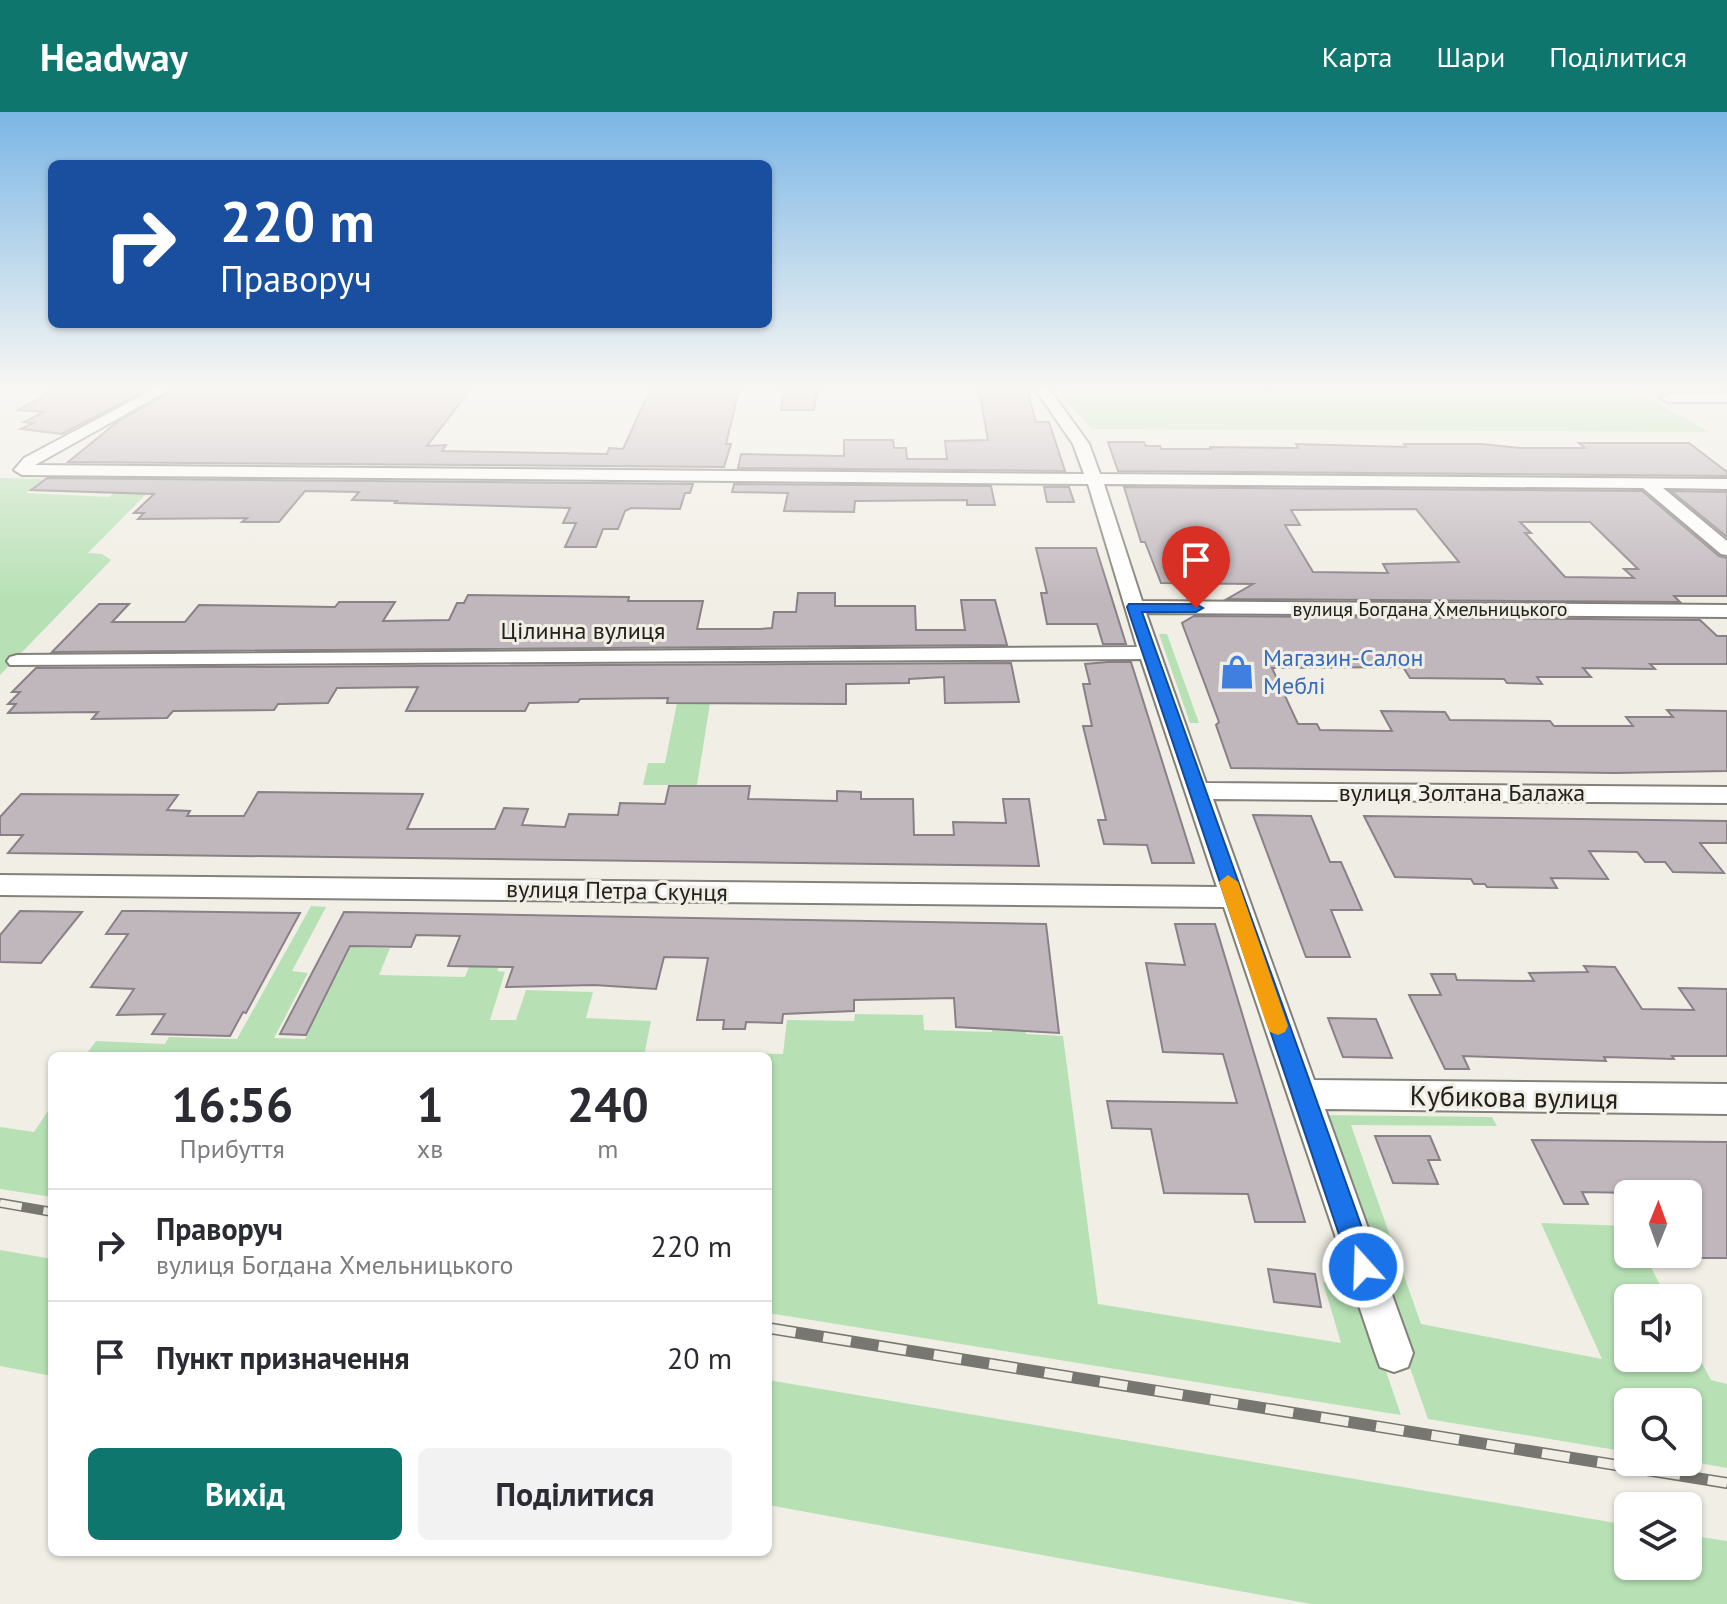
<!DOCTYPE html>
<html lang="uk">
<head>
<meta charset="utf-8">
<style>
  body { margin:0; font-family:"PT Sans",sans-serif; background:#f2f2f3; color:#2b2b33; height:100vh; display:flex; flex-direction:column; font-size:30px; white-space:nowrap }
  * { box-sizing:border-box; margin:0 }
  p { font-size:26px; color:#7c7c81 }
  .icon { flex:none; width:44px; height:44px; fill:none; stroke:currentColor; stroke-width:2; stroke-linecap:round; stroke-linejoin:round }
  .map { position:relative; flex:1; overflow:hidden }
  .panel { position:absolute; left:48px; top:940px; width:724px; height:504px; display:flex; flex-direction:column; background:#fff; border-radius:12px; box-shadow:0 2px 6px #0004 }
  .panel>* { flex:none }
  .hud { position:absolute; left:48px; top:48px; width:724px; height:168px; border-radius:12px; box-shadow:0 2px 6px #0004; background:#1a4fa0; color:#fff; overflow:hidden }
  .needle { width:52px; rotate:1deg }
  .controls { position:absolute; left:1614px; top:1068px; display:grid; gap:16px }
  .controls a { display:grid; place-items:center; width:88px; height:88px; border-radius:12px; background:#fff; box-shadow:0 2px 6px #0004; font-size:40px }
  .pin { position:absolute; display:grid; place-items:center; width:68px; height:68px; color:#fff; margin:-82px -34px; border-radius:50% 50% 50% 0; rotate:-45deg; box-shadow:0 0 8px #0007 }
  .pin .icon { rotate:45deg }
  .me { position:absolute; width:88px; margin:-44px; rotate:340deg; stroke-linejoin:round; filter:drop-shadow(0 0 6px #0008) }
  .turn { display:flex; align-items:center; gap:28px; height:168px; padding:0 40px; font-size:36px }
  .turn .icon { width:104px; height:104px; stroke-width:2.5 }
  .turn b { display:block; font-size:56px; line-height:68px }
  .eta { display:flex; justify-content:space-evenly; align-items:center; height:136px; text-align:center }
  .eta b { font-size:48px; font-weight:700; line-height:56px }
  .primary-button { display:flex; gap:16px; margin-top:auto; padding:16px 40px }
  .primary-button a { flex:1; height:92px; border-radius:12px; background:#0f766e; color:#fff; font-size:32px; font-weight:700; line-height:92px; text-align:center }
  .primary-button a+a { background:#f2f2f3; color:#2b2b33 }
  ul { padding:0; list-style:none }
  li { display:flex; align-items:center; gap:24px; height:112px; padding:0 40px; border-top:2px solid #e1e1e2 }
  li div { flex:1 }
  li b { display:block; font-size:30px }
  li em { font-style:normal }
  header { display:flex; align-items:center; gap:48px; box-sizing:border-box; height:112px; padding:0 40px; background:#0f766e; color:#fff }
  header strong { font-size:38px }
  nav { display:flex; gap:44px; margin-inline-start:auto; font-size:28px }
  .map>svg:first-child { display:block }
  .green { fill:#b7e1b5 }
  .building { fill:#c0b7bd; stroke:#898187; stroke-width:2; fill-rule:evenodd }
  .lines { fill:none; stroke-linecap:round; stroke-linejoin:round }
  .minor-casing { stroke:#838179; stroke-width:4 }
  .minor { fill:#fff; fill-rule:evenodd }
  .rail-far1-casing { stroke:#777670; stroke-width:10 }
  .rail-casing { stroke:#777670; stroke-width:12 }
  .rail-far1 { stroke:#f1eee5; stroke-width:7; stroke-dasharray:22; stroke-linecap:butt }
  .rail { stroke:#f1eee5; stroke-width:9; stroke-dasharray:28; stroke-linecap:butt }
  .route { fill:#1a73e8; stroke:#114b97; stroke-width:2 }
  .slow { fill:#f59e0b }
  .labels { text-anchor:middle; stroke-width:6; stroke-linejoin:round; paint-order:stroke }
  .far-street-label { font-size:20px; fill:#22211d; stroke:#f1eee5 }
  .street-label { font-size:24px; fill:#22211d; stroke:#f1eee5 }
  .shop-label { font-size:24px; fill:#366cbe; stroke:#f1eee5; text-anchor:start }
  .near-street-label { font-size:28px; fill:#22211d; stroke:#f1eee5 }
</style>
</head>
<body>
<header>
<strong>Headway</strong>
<nav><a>Карта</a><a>Шари</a><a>Поділитися</a></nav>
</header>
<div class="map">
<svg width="1727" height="1492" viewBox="0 0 1727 1492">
  <rect width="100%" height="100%" fill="#f1eee5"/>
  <g class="green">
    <polygon points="1057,278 1634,278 1709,320 1092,317"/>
    <polygon points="0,366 43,367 26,381 109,385 129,368 160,368 88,441 102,442 111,448 0,563"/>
    <polygon points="1159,522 1167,522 1199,611 1190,611"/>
    <polygon points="677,591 710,591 697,673 643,673 648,651 665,651"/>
    <polygon points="311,794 326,795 292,859 308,861 274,926 305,927 351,835 390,836 379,863 465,865 471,850 500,851 497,859 505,860 490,908 516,908 526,878 593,880 586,906 651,909 644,944 85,944 96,929 165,932 169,925 237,927"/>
    <polygon points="991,901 1024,902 1026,922 1063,924 1098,1192 1341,1231 1323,1170 1357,1175 1401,1303 768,1201 768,944 713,944 713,940 783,942 787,908 854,909 855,902 923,903 924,918 992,920"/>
    <polygon points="52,993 52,1085 0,1077 0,1015 34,1020"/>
    <polygon points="1321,1003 1492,1005 1497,1014 1351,1013 1421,1212 1602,1247 1541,1111 1628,1114 1628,1142 1644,1142 1667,1186 1628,1186 1628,1246 1688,1246 1688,1225 1711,1268 1727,1272 1727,1356 1688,1349 1688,1290 1628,1290 1628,1340 1428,1307"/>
    <polygon points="0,1138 52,1147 52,1264 0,1254"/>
    <polygon points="768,1268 1628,1413 1628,1454 1688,1454 1688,1423 1727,1429 1727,1492 1311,1492 768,1393"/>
  </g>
  <g class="building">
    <polygon points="54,278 147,278 62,322 21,317 34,311 24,310 44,300 18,298"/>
    <polygon points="784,278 817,278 814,298 781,298"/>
    <polygon points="979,278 1027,278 1036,310 1049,310 1065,359 738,356 741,342 844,344 844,328 893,328 894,336 906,336 907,347 947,347 945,329 988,328"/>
    <polygon points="172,279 470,278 427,334 446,333 442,339 607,342 609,336 623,337 650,278 739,278 726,332 731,332 724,355 68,350 116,311"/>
    <polygon points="1108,330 1144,330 1146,334 1160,334 1161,337 1211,337 1210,335 1298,336 1296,332 1406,335 1404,332 1481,332 1520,336 1585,336 1579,331 1689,331 1727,360 1727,364 1118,359"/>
    <polygon points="47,366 693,372 690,381 685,381 680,397 631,396 625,399 618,417 603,417 596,435 565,435 576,411 563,411 570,396 395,391 397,389 352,388 359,380 305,379 279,410 242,410 247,406 138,407 144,401 134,401 154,382 31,378"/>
    <polygon points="734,372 991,374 995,393 967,393 967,388 855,389 854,400 784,399 788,381 732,380"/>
    <polygon points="1044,375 1069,375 1074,390 1047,390"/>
    <path d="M1124 375 1642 379 1719 444 1727 446V484H1674L1680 490 1227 487 1253 472 1161 471 1145 430H1141ZM1416 397 1459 450 1383 452 1388 461 1313 460 1285 413H1300L1291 398ZM1520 410H1590L1638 457H1624L1634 466 1565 465 1525 421H1531Z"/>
    <polygon points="1671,379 1727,380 1727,425"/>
    <polygon points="1036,436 1096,436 1126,532 1103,532 1097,512 1047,512 1041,481 1047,481"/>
    <polygon points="798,481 835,481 835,494 915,494 916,518 965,518 961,488 995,488 1007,533 52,540 99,492 129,492 112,510 185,510 199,493 335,495 339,490 395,490 383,509 449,508 457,491 464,491 468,483 629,485 628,489 703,489 697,517 760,517 772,516 774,500 796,500"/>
    <polygon points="1194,504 1700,508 1717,524 1727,524 1727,552 1650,552 1655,557 1583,556 1591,565 1537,565 1542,572 1507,571 1504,567 1410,566 1403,555 1272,556 1298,612 1317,612 1320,618 1392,619 1381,599 1445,600 1450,608 1550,609 1554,614 1633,614 1626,605 1673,605 1667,598 1727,599 1727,659 1614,661 1231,656 1216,613 1219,610 1182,511"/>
    <polygon points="1108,550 1131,550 1194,751 1152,751 1147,733 1104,732 1098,708 1106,708 1083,614 1092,614 1083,572 1090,572 1085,552"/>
    <polygon points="1011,551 1019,590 945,591 944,565 909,567 909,571 846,572 846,592 667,591 668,586 580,587 578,590 529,591 525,599 406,599 418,575 337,576 328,591 278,592 274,598 173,599 167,606 92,607 98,600 8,601 16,592 8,592 20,580 12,580 36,556"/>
    <polygon points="669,674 750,674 748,687 837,689 837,679 861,680 861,687 913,687 914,723 954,723 953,710 1006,711 1003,687 1029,687 1039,754 8,741 23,723 0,723 0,705 21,682 178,683 167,698 190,699 187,704 244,704 258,680 423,682 407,717 495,717 504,696 528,697 522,713 565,715 569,702 618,703 620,691 665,692"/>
    <polygon points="1253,703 1311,704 1330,750 1341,750 1362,798 1331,798 1350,845 1306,845"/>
    <polygon points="1364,704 1727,709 1727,731 1700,731 1724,761 1673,760 1665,750 1645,750 1637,740 1589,739 1608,767 1551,766 1557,776 1487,775 1485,772 1474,772 1471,767 1395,765"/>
    <polygon points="20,799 82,800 41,851 0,850 0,823"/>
    <polygon points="122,799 144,799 300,801 246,901 243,900 230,924 152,922 165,902 117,903 134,877 91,875 128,822 106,822"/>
    <polygon points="344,800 1046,812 1059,921 956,915 954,886 854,888 854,899 783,902 782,911 746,910 745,917 723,917 724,908 697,908 708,846 664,845 656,877 594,873 506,875 513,855 448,854 460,824 416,823 411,835 350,834 306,923 280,922"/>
    <polygon points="1175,812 1215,812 1305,1110 1255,1110 1248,1082 1164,1081 1151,1017 1112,1016 1107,989 1237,991 1223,942 1163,940 1146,851 1185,853"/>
    <polygon points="1584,854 1615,855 1642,897 1694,898 1679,876 1727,877 1727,944 1672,944 1674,947 1604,945 1606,949 1463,944 1469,957 1445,957 1409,883 1441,883 1431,862 1455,862 1457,868 1534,869 1529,861 1588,860"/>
    <polygon points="1328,906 1376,907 1392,946 1343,945"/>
    <polygon points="1375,1024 1430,1024 1440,1048 1428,1048 1438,1072 1393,1071"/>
    <polygon points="1532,1028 1727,1030 1727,1146 1688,1146 1688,1082 1582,1080 1588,1092 1564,1092"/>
    <polygon points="1268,1157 1315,1162 1321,1195 1274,1190"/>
  </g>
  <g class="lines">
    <g class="minor-casing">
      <g id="minor">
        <polygon points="152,278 169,278 35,353 1084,362 1073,332 1036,278 1050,278 1089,332 1100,362 1727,367 1727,377 1663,376 1727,429 1727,443 1721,442 1643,376 1104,372 1142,489 1727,493 1727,505 1146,501 1206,671 1727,675 1727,691 1213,687 1314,968 1727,972 1727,1002 1325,997 1413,1241 1408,1255 1394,1260 1380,1255 1375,1241 1224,795 0,783 0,763 1217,775 1141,547 10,553 7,549 10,545 17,543 1137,535 1088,372 22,363 14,358 24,346"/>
        <polygon points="1727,282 1727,290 1668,290 1661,286 1668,282"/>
      </g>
    </g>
    <use href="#minor" class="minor"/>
    <g class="rail-far1-casing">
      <polyline id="rail-far1" points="0,1091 52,1100"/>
    </g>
    <g class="rail-casing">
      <polyline id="rail" points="768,1216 1727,1371"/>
    </g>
    <use href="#rail-far1" class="rail-far1"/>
    <use href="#rail" class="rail"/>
  </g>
  <linearGradient id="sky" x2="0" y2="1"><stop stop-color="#7bb6e5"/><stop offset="0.57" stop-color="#f9f7f3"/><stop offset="1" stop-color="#f9f7f3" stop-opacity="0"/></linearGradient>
  <rect width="1727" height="486" fill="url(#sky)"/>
  <polygon class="route" points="1129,492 1196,492 1203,496 1196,500 1142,500 1376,1155 1372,1164 1363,1167 1354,1164 1350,1155 1127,495"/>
  <polygon class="slow" points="1228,763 1238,770 1288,914 1285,920 1278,923 1270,920 1267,914 1219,770"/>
  <defs>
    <g id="shop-bare" transform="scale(2.76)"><path d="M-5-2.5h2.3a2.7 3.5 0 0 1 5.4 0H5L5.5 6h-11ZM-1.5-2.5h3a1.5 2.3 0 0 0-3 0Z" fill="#3f7fe0" stroke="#f1eee5" stroke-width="2.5" paint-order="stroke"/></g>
  </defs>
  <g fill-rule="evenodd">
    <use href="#shop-bare" x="1237" y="560"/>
  </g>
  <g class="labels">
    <g class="far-street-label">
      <text x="1430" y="504">вулиця Богдана Хмельницького</text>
    </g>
    <g class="street-label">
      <text x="583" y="527">Цілинна вулиця</text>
      <text x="1462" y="689">вулиця Золтана Балажа</text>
      <text transform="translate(617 779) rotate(1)" y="8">вулиця Петра Скунця</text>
    </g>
    <g class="shop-label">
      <text x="1263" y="554">Магазин-Салон<tspan x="1263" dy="28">Меблі</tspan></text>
    </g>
    <g class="near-street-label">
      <text transform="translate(1514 985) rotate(1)" y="10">Кубикова вулиця</text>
    </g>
  </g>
</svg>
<div class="controls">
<a><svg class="needle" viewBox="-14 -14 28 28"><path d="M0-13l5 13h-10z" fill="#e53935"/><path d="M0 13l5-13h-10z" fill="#7c7c81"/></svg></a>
<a><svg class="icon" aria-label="sound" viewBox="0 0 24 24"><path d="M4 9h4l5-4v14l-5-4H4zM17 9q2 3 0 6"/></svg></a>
<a><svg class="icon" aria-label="search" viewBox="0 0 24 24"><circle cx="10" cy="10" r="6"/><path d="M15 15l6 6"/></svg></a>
<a><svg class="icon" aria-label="layers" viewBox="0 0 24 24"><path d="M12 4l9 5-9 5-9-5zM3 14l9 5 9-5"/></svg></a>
</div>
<div class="pin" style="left:1196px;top:496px;background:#d93025"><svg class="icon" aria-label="arrive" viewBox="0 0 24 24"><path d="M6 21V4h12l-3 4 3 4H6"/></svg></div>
<svg class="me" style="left:1363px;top:1155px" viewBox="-20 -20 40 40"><circle r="17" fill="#1a73e8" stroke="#fff" stroke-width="3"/><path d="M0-11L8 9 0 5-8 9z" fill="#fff"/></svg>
<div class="hud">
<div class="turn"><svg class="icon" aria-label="right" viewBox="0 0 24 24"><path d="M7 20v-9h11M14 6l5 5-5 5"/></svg><div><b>220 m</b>Праворуч</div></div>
</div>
<section class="panel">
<div class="eta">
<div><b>16:56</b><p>Прибуття</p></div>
<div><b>1</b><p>хв</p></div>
<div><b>240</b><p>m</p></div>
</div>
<ul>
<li><svg class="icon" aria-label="right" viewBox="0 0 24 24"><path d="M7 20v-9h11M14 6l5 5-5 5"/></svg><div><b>Праворуч</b><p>вулиця Богдана Хмельницького</p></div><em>220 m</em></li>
<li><svg class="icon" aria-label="arrive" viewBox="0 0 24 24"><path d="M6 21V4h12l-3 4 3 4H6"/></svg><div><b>Пункт призначення</b></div><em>20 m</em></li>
</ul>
<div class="primary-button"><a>Вихід</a><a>Поділитися</a></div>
</section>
</div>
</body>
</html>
